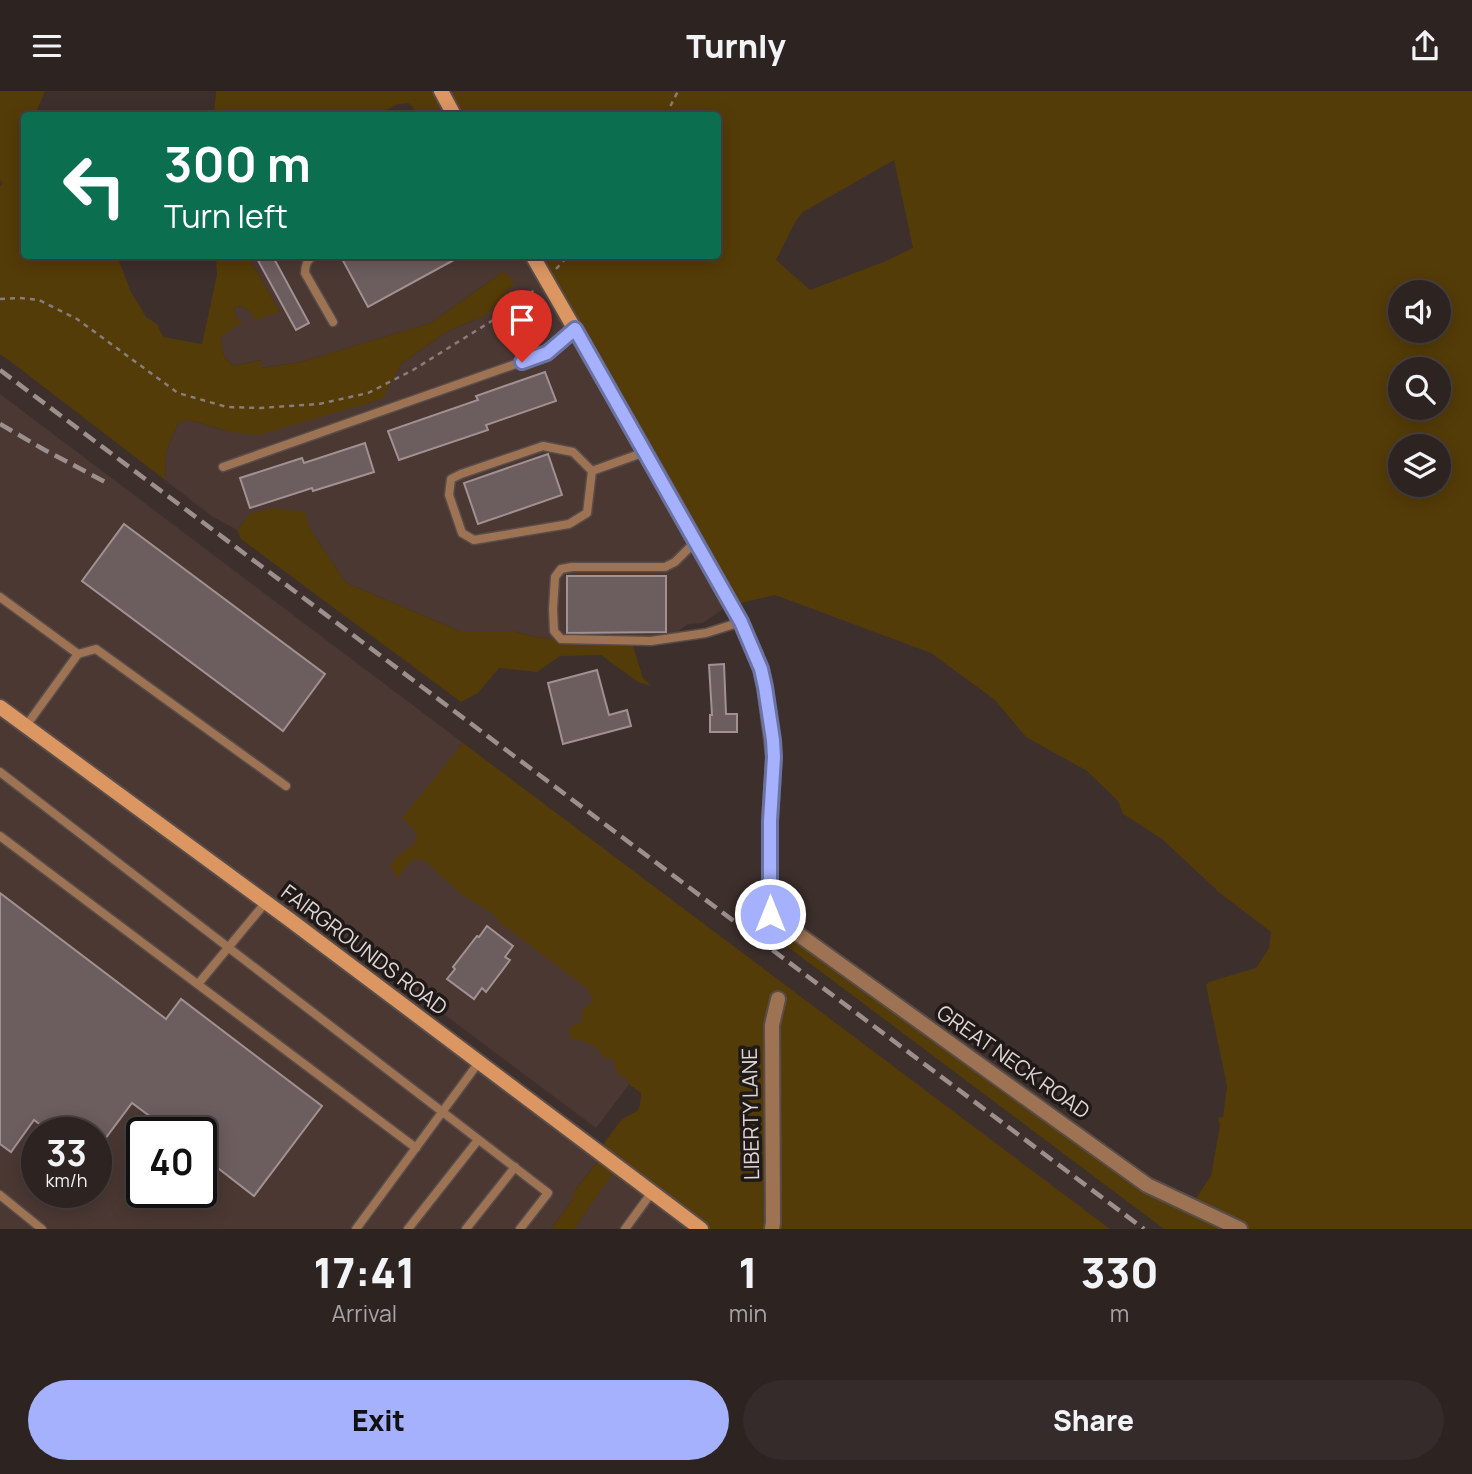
<!DOCTYPE html>
<html lang="en">
<head>
<meta charset="utf-8">
<style>
  body { margin:0; font-family:Manrope,sans-serif; background:#352b2a; color:#f1f3f6; height:100vh; display:flex; flex-direction:column; font-size:26px; white-space:nowrap }
  * { box-sizing:border-box; margin:0 }
  p { font-size:23px; color:#a7a4a5 }
  .icon { flex:none; width:38px; height:38px; fill:none; stroke:currentColor; stroke-width:2; stroke-linecap:round; stroke-linejoin:round }
  .map { position:relative; height:1138px; overflow:hidden }
  .details { display:flex; flex-direction:column; background:#2d2321; flex:1 }
  .details>* { flex:none }
  .hud { position:absolute; left:21px; top:21px; width:700px; height:147px; border-radius:7px; box-shadow:0 4px 18px #0003,0 0 0 2px #48403f; background:#0b6e4f; color:#fff; overflow:hidden }
  .controls { position:absolute; left:1388px; top:189px; display:grid; gap:14px }
  .controls a { display:grid; place-items:center; width:63px; height:63px; border-radius:50%; background:#2d2321; box-shadow:0 4px 18px #0003,0 0 0 2px #48403f; font-size:35px }
  .speed { position:absolute; left:21px; top:1026px; display:flex; gap:14px; font-size:35px; font-weight:700; text-align:center }
  .speed>* { display:grid; place-content:center; width:91px; height:91px; border-radius:50%; background:#2d2321; box-shadow:0 4px 18px #0003,0 0 0 2px #48403f; line-height:1 }
  .speed small { font-size:18px; font-weight:400 }
  .speed .limit { border:4px solid #111; border-radius:10px; background:#fff; color:#111 }
  .pin { position:absolute; display:grid; place-items:center; width:60px; height:60px; color:#fff; margin:-72px -30px; border-radius:50% 50% 50% 0; rotate:-45deg; box-shadow:0 0 7px #0007 }
  .pin .icon { rotate:45deg }
  .me { position:absolute; width:77px; margin:-38px; rotate:0deg; stroke-linejoin:round; filter:drop-shadow(0 0 5px #0008) }
  .turn { display:flex; align-items:center; gap:24px; height:147px; padding:0 28px; font-size:32px }
  .turn .icon { width:91px; height:91px; stroke-width:2.5 }
  .turn b { display:block; font-size:49px; line-height:60px }
  .eta { display:flex; justify-content:space-evenly; align-items:center; height:119px; text-align:center }
  .eta b { font-size:42px; font-weight:800; line-height:49px }
  .action { display:flex; gap:14px; margin-top:auto; padding:14px 28px }
  .action a { flex:1; height:80px; border-radius:42px; background:#a5b1fc; color:#111; font-size:28px; font-weight:800; line-height:80px; text-align:center }
  .action a+a { background:#352b2a; color:#f1f3f6 }
  header { display:flex; justify-content:space-between; align-items:center; height:91px; padding:0 28px; background:#2d2321; font-size:32px; font-weight:800 }
  .map>svg:first-child { display:block }
  .built { fill:#4b3833; fill-rule:evenodd }
  .green { fill:#543c08; fill-rule:evenodd }
  .building { fill:#6c5d5e; stroke:#a19192; stroke-width:2 }
  .lines { fill:none; stroke-linecap:round; stroke-linejoin:round }
  .lane-casing { stroke:#594d4a; stroke-width:11 }
  .street-casing { stroke:#594d4a; stroke-width:18 }
  .secondary-casing { stroke:#594d4a; stroke-width:18 }
  .path { stroke:#887d7b; stroke-width:2.5; stroke-dasharray:5 5; stroke-linecap:butt }
  .lane { stroke:#9e7353; stroke-width:8 }
  .street { stroke:#9e7353; stroke-width:14 }
  .secondary { stroke:#db9661; stroke-width:14 }
  .rail { stroke:#9b908d; stroke-width:4.5; stroke-dasharray:14 7; stroke-linecap:butt }
  .route-casing { stroke:#6b73a4; stroke-width:18 }
  .route { stroke:#a5b1fc; stroke-width:12 }
  .labels { text-anchor:middle; stroke-width:7; stroke-linejoin:round; paint-order:stroke }
  .street-label { font-size:21px; fill:#dfd6d4; stroke:#1f1917 }
</style>
</head>
<body>
<header><svg class="icon" aria-label="menu" viewBox="0 0 24 24"><path d="M4 6h16M4 12h16M4 18h16"/></svg>Turnly<svg class="icon" aria-label="share" viewBox="0 0 24 24"><path d="M12 15V3M7 8l5-5 5 5M5 13v7h14v-7"/></svg></header>
<div class="map">
<svg width="1472" height="1138" viewBox="0 0 1472 1138">
  <rect width="100%" height="100%" fill="#3c2f2c"/>
  <g class="built">
    <polygon points="248,165 531,165 729,514 703,532 688,533 673,544 670,544 633,555 619,553 535,546 512,540 460,540 346,492 310,438 245,429 237,439 213,426 165,389 166,361 178,332 190,329 230,341 382,307 402,272 448,240 486,224 504,180 431,232 301,271 260,277 261,269 233,275 224,265 221,246 237,227 234,216 242,215 250,221 280,221"/>
    <path d="M0 303 463 652 459 656 662 950 596 1037 322 832 314 846 600 1067 574 1101 573 1108 551 1138H0ZM37 1041H96V1101H37ZM142 1041H201V1101H142Z"/>
    <polygon points="616,1077 698,1138 574,1138"/>
  </g>
  <g class="green">
    <polygon points="0,0 45,0 35,24 24,24 24,164 117,165 131,201 146,226 157,233 163,246 202,253 217,184 216,165 248,165 280,221 255,229 250,221 242,215 234,216 237,227 242,231 221,246 224,265 233,275 262,269 261,277 301,271 431,232 504,180 515,192 486,224 448,240 402,272 382,308 259,344 230,341 190,329 178,332 166,361 165,389 10,270 0,263 0,95 3,92 0,89"/>
    <path d="M216 0H1472V1138H1164L768 841V831L776 830 1190 1116 1211 1085 1220 1034 1218 1027 1223 1026 1227 995 1206 894 1209 891 1256 877 1269 857 1271 841 1220 802 1162 748 1123 723 1118 710 1087 680 1026 646 995 609 931 562 775 504 737 513 531 165 718 164V24H453L447 18 429 24H414L413 16 408 12 398 13 376 24H214ZM894 69 913 157 886 170 810 199 776 169 795 131 803 121ZM1400 201H1438V240H1400ZM1400 278H1438V317H1400ZM1400 355H1438V394H1400Z"/>
    <polygon points="273,417 305,421 310,438 346,492 460,540 512,540 535,546 619,553 633,555 643,587 651,595 638,591 601,564 560,565 537,581 499,577 478,602 461,611 241,448 237,439 250,423"/>
    <path d="M463 652 1110 1138H699L616 1078 574 1138H551L573 1108V1102L600 1068 598 1061C604 1053 616 1034 623 1028 638 1018 640 1024 641 1002L630 994 625 986 618 984 613 968 603 966C597 953 585 950 571 948L569 937 581 931 583 918 593 910 588 898 499 831 493 823 461 803 424 769H412L398 787 390 776 395 768 417 750 415 740 402 727Z"/>
  </g>
  <g class="building">
    <polygon points="255,164 272,164 309,232 296,239"/>
    <polygon points="340,164 463,164 368,216"/>
    <polygon points="545,281 556,310 486,334 488,339 399,369 388,340 478,309 476,305"/>
    <polygon points="365,352 374,381 313,400 312,397 250,417 240,387 302,367 304,372"/>
    <polygon points="548,363 562,404 478,433 464,392"/>
    <polygon points="124,433 325,583 283,640 82,490"/>
    <polygon points="567,485 666,485 666,541 567,542"/>
    <polygon points="724,573 726,623 737,623 737,641 710,641 710,624 712,624 709,574"/>
    <polygon points="597,579 609,624 627,619 631,635 563,653 548,592"/>
    <polygon points="0,802 166,928 181,908 322,1015 254,1105 201,1064 201,1041 171,1041 132,1012 96,1060 96,1041 63,1041 55,1035 50,1041 34,1029 11,1061 0,1053"/>
    <polygon points="487,835 513,855 505,866 510,869 486,901 482,897 474,908 447,888 455,878 453,876 477,845 479,846"/>
  </g>
  <g class="lines">
    <g class="lane-casing">
      <g id="lane">
        <path d="M314 164C307 169 305 174 305 182L333 231"/>
        <polyline points="223,376 547,262 575,238"/>
        <polyline points="592,380 573,361 543,355 461,383 451,388 449,404 462,442 474,449 569,433 587,422 592,380 645,361"/>
        <polyline points="696,450 675,471 665,476 572,476 561,478 555,486 553,518 554,540 561,548 651,550 706,542 741,531"/>
        <polyline points="0,506 78,563 26,635"/>
        <polyline points="78,563 96,558 286,695"/>
        <polyline points="0,681 548,1102 520,1138"/>
        <polyline points="0,745 416,1057"/>
        <polyline points="198,893 266,811"/>
        <polyline points="0,1104 42,1138"/>
        <polyline points="356,1138 479,971"/>
        <polyline points="408,1138 478,1049"/>
        <polyline points="466,1138 515,1076"/>
        <polyline points="625,1138 652,1101"/>
      </g>
    </g>
    <g class="street-casing">
      <g id="street">
        <polyline points="770,823 1147,1094 1240,1138"/>
        <polyline points="772,1138 773,1132 772,934 778,908"/>
      </g>
    </g>
    <g class="secondary-casing">
      <g id="secondary">
        <polyline points="441,0 454,24"/>
        <polyline points="532,164 658,383 741,531 761,578 765,596 774,666 770,730 770,823"/>
        <polyline points="0,616 290,829 701,1138"/>
      </g>
    </g>
    <g class="path">
      <polyline points="666,24 678,0"/>
      <polyline points="556,178 569,164"/>
      <polyline points="0,208 19,207 39,209 77,228 178,302 227,316 260,317 319,313 368,302 413,279 519,213 536,197"/>
    </g>
    <use href="#lane" class="lane"/>
    <use href="#street" class="street"/>
    <use href="#secondary" class="secondary"/>
    <g class="rail">
      <polyline points="0,279 1144,1138"/>
      <polyline points="0,333 43,358 109,393"/>
    </g>
  </g>
  <g class="lines">
    <g class="route-casing">
      <polyline id="route" points="522,271 547,262 575,238 741,531 761,578 765,596 773,649 774,666 770,730 770,823"/>
    </g>
    <use href="#route" class="route"/>
  </g>
  <g class="labels">
    <g class="street-label">
      <text transform="translate(364 859) rotate(37)" y="7">FAIRGROUNDS ROAD</text>
      <text transform="translate(1013 971) rotate(35)" y="7">GREAT NECK ROAD</text>
      <text transform="translate(751 1023) rotate(-91)" y="7">LIBERTY LANE</text>
    </g>
  </g>
</svg>
<div class="controls">
<a><svg class="icon" aria-label="sound" viewBox="0 0 24 24"><path d="M4 9h4l5-4v14l-5-4H4zM17 9q2 3 0 6"/></svg></a>
<a><svg class="icon" aria-label="search" viewBox="0 0 24 24"><circle cx="10" cy="10" r="6"/><path d="M15 15l6 6"/></svg></a>
<a><svg class="icon" aria-label="layers" viewBox="0 0 24 24"><path d="M12 4l9 5-9 5-9-5zM3 14l9 5 9-5"/></svg></a>
</div>
<div class="speed"><div>33<small>km/h</small></div><div class="limit">40</div></div>
<div class="pin" style="left:522px;top:271px;background:#d93025"><svg class="icon" aria-label="arrive" viewBox="0 0 24 24"><path d="M6 21V4h12l-3 4 3 4H6"/></svg></div>
<svg class="me" style="left:770px;top:823px" viewBox="-20 -20 40 40"><circle r="17" fill="#a5b1fc" stroke="#fff" stroke-width="3"/><path d="M0-11L8 9 0 5-8 9z" fill="#fff"/></svg>
<div class="hud">
<div class="turn"><svg class="icon" aria-label="left" viewBox="0 0 24 24"><path d="M17 20v-9H6M10 6l-5 5 5 5"/></svg><div><b>300 m</b>Turn left</div></div>
</div>
</div>
<section class="details">
<div class="eta">
<div><b>17:41</b><p>Arrival</p></div>
<div><b>1</b><p>min</p></div>
<div><b>330</b><p>m</p></div>
</div>
<div class="action"><a>Exit</a><a>Share</a></div>
</section>
</body>
</html>
